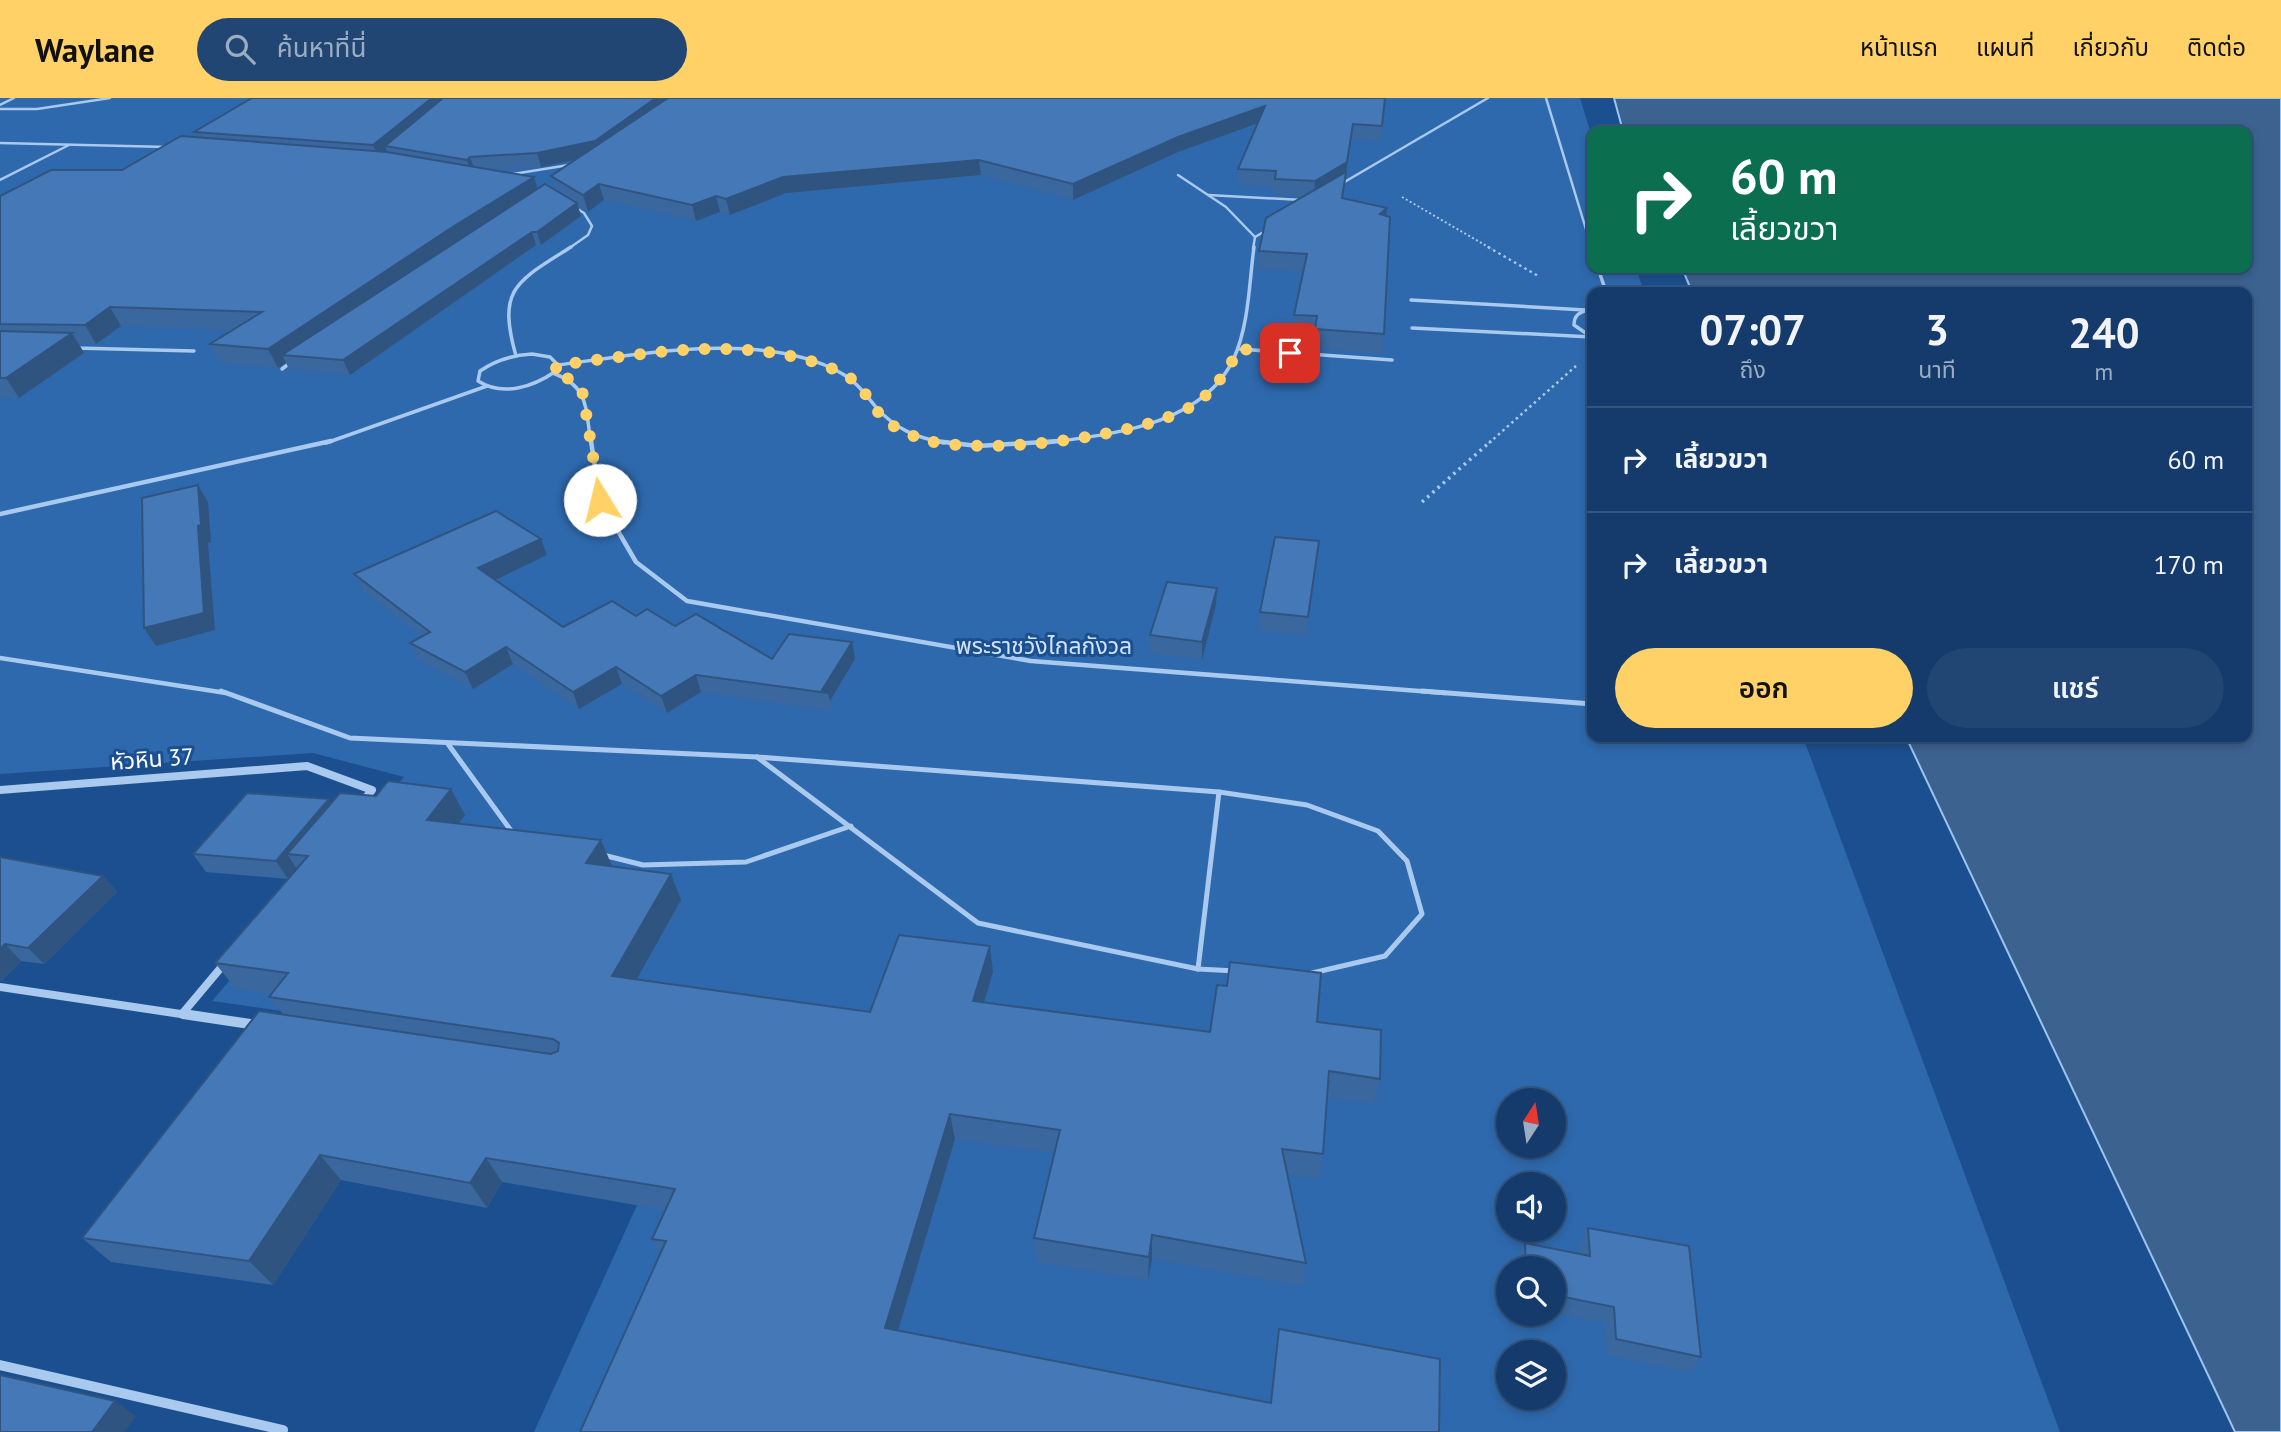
<!DOCTYPE html>
<html lang="th">
<head>
<meta charset="utf-8">
<style>
  body { margin:0; font-family:"PT Sans","Noto Sans Thai",sans-serif; background:#214673; color:#f1f3f6; height:100vh; display:flex; flex-direction:column; font-size:26px; white-space:nowrap }
  * { box-sizing:border-box; margin:0 }
  p { font-size:23px; color:#9dadc1 }
  .icon { flex:none; width:38px; height:38px; fill:none; stroke:currentColor; stroke-width:2; stroke-linecap:round; stroke-linejoin:round }
  .map { position:relative; flex:1; overflow:hidden }
  .details { position:absolute; left:1587px; top:189px; width:665px; height:455px; display:flex; flex-direction:column; background:#143b6b; border-radius:14px; box-shadow:0 4px 10px #0003,0 0 0 2px #33557e }
  .details>* { flex:none }
  .hud { position:absolute; left:1587px; top:28px; width:665px; height:147px; border-radius:14px; box-shadow:0 4px 10px #0003,0 0 0 2px #33557e; background:#0b6e4f; color:#fff; overflow:hidden }
  .needle { width:46px; rotate:12deg }
  .controls { position:absolute; left:1496px; top:990px; display:grid; gap:14px }
  .controls a { display:grid; place-items:center; width:70px; height:70px; border-radius:50%; background:#143b6b; box-shadow:0 4px 10px #0003,0 0 0 2px #33557e; font-size:35px }
  .pin { position:absolute; display:grid; place-items:center; width:60px; height:60px; color:#fff; margin:-30px; border-radius:14px; box-shadow:0 4px 10px #0006 }
  .me { position:absolute; width:77px; margin:-38px; rotate:351deg; stroke-linejoin:round; filter:drop-shadow(0 0 5px #0008) }
  .turn { display:flex; align-items:center; gap:24px; height:147px; padding:0 28px; font-size:32px }
  .turn .icon { width:91px; height:91px; stroke-width:2.5 }
  .turn b { display:block; font-size:49px; line-height:60px }
  .eta { display:flex; justify-content:space-evenly; align-items:center; height:119px; text-align:center }
  .eta b { font-size:42px; font-weight:600; line-height:49px }
  .button { display:flex; gap:14px; margin-top:auto; padding:14px 28px }
  .button a { flex:1; height:80px; border-radius:42px; background:#ffd166; color:#111; font-size:28px; font-weight:600; line-height:80px; text-align:center }
  .button a+a { background:#214673; color:#f1f3f6 }
  ul { padding:0; list-style:none }
  li { display:flex; align-items:center; gap:21px; height:105px; padding:0 28px; border-top:2px solid #33557e }
  li div { flex:1 }
  li b { display:block; font-size:26px }
  li em { font-style:normal }
  header { display:flex; align-items:center; gap:42px; box-sizing:border-box; height:98px; padding:0 35px; background:#ffd166; color:#111 }
  header strong { font-size:33px }
  nav { display:flex; gap:38px; margin-inline-start:auto; font-size:24px }
  .search { width:490px; height:63px; background:#214673; display:flex; align-items:center; gap:18px; box-sizing:border-box; padding:0 24px; border-radius:38px; color:#9dadc1; font-size:26px }
  .map>svg:first-child { display:block }
  .green { fill:#2e69ad; fill-rule:evenodd }
  .water { fill:#3c6290; stroke:#9cc4f0; stroke-width:2 }
  .lines { fill:none; stroke-linecap:round; stroke-linejoin:round }
  .path-far2 { stroke:#a9c9ee; stroke-width:2; stroke-dasharray:2 2.5; stroke-linecap:butt }
  .path-far1 { stroke:#a9c9ee; stroke-width:2.5; stroke-dasharray:2.5 3.5; stroke-linecap:butt }
  .path { stroke:#a9c9ee; stroke-width:3.5; stroke-dasharray:2.5 4.5; stroke-linecap:butt }
  .service-far3 { stroke:#a9c9ee; stroke-width:2.5 }
  .service-far2 { stroke:#a9c9ee; stroke-width:3.5 }
  .service-far1 { stroke:#a9c9ee; stroke-width:4.5 }
  .service { stroke:#a9c9ee; stroke-width:5 }
  .minor-far1 { stroke:#a9c9ee; stroke-width:8 }
  .minor { stroke:#a9c9ee; stroke-width:10 }
  .wall { fill:#3a679d; fill-rule:evenodd }
  .shaded-wall { fill:#305480 }
  .building { fill:#4478b7; stroke:#305480; stroke-width:2 }
  .route { stroke:#ffd166; stroke-width:12; stroke-dasharray:0 21.6 }
  .labels { text-anchor:middle; stroke-width:6; stroke-linejoin:round; paint-order:stroke }
  .park-label { font-size:23px; fill:#cfe3fa; stroke:#1b4f8f }
  .street-label { font-size:23px; fill:#fff; stroke:#1b4f8f }
</style>
</head>
<body>
<header>
<strong>Waylane</strong>
<div class="search"><svg class="icon" aria-label="search" viewBox="0 0 24 24"><circle cx="10" cy="10" r="6"/><path d="M15 15l6 6"/></svg>ค้นหาที่นี่</div>
<nav><a>หน้าแรก</a><a>แผนที่</a><a>เกี่ยวกับ</a><a>ติดต่อ</a></nav>
</header>
<div class="map">
<svg width="2281" height="1334" viewBox="0 0 2281 1334">
  <rect width="100%" height="100%" fill="#1b4f8f"/>
  <path class="green" d="M0 0H1580L1592 39V170H1636L1644 194H1592V639H1803L2060 1334H534L698 973 212 903 404 679 313 655 0 676ZM1508 1003H1554V1048H1508ZM1508 1087H1554V1132H1508ZM1508 1171H1554V1216H1508ZM1508 1255H1554V1300H1508Z"/>
  <polygon class="water" points="1614,0 2281,0 2281,1334 2235,1334 1906,639 2247,639 2247,194 1692,194 1682,170 2247,170 2247,33 1623,33"/>
  <g class="lines">
    <polyline class="path-far2" points="1402,99 1492,151"/>
    <g class="path-far1">
      <polyline points="1488,149 1540,179"/>
      <polyline points="1489,345 1576,268"/>
    </g>
    <polyline class="path" points="1422,404 1491,343"/>
    <g class="service-far3">
      <polyline points="1546,0 1592,151"/>
      <polyline points="0,7 14,0"/>
      <polyline points="0,11 37,11 110,0"/>
      <polyline points="0,45 168,49"/>
      <polyline points="513,76 569,67"/>
      <polyline points="1178,77 1226,109 1255,139"/>
      <polyline points="0,82 69,47"/>
      <polyline points="1341,86 1488,0"/>
      <polyline points="1208,97 1302,102"/>
      <polyline points="568,151 588,137 592,128 584,115 576,110"/>
      <polyline points="1253,151 1255,139 1267,132"/>
    </g>
    <g class="service-far2">
      <polyline points="1598,170 1606,194"/>
      <polyline points="1411,202 1585,212"/>
      <polyline points="1412,230 1592,239"/>
      <path d="M1590 238 1574 227C1574 215 1582 214 1592 210"/>
      <polyline points="75,250 194,253"/>
      <polyline points="1239,251 1392,262"/>
      <path d="M532 256 550 259 558 267 556 273C533 289 503 299 478 283L480 273C496 262 513 257 532 256Z"/>
      <path d="M516 258C497 190 516 184 571 149"/>
      <path d="M558 267C641 256 765 232 841 275 856 283 865 296 875 308 895 331 915 339 944 345"/>
      <polyline points="282,271 291,264"/>
      <path d="M553 275C590 289 585 310 591 345"/>
      <polyline points="326,345 487,288"/>
      <path d="M1046 345C1111 336 1203 328 1234 260 1249 226 1249 186 1254 149"/>
    </g>
    <g class="service-far1">
      <polyline points="591,343 600,402 636,464 687,503 1031,563 1445,595"/>
      <polyline points="935,343 978,348 1059,343"/>
      <polyline points="0,416 331,343"/>
      <polyline points="0,560 226,595"/>
    </g>
    <g class="service">
      <polyline points="221,593 350,640 757,659 1219,694 1307,707 1378,733 1407,763 1422,816 1385,858 1308,876"/>
      <polyline points="1422,593 1592,606"/>
      <polyline points="448,646 512,734"/>
      <polyline points="757,659 978,825 1198,871 1236,873"/>
      <polyline points="603,757 643,767 746,764 851,728"/>
      <polyline points="1198,871 1219,694"/>
    </g>
    <g class="minor-far1">
      <polyline points="0,692 307,668 372,692 364,702"/>
      <polyline points="0,889 194,918"/>
      <polyline points="182,916 224,866"/>
    </g>
    <g class="minor">
      <polyline points="183,916 257,927"/>
      <polyline points="0,1267 283,1332"/>
    </g>
  </g>
  <g class="wall">
    <path d="M1385 0 1381 43 1351 41 1343 100 1387 110 1384 236 1381 256 1313 250 1314 238 1292 236 1294 217 1303 174 1258 171 1259 153 1303 99 1273 97 1274 89 1238 87V71L1258 25 1178 54 1073 102 981 77 786 95 730 117 720 114 696 123 604 102 588 114 578 108 581 118 541 147H536L350 277 289 271 286 265 278 270 220 265 210 246 233 232 121 228 96 246H79L84 255 19 300H0V98L122 72 197 39 194 34ZM574 62 551 78 556 92 537 91 494 72 541 69Z"/>
    <polygon points="541,441 547,457 495,482 563,529 636,518 675,528 772,561 852,544 855,561 830,603 832,613 701,594 667,615 622,586 579,611 513,566 473,591 418,562 410,545 422,538 363,493 354,476"/>
    <polygon points="1319,443 1306,537 1259,532 1260,514"/>
    <polygon points="1217,490 1216,507 1202,562 1150,555 1150,537"/>
    <polygon points="451,691 465,717 458,725 612,768 681,802 636,881 870,914 993,874 984,904 1210,934 1317,924 1380,981 1374,1006 1327,999 1323,1056 1319,1081 1288,1077 1306,1165 1302,1188 1152,1161 1148,1182 1037,1164 1034,1140 1054,1055 955,1041 898,1233 1270,1305 1275,1253 1279,1231 1439,1334 580,1334 660,1156 652,1141 665,1112 502,1084 487,1110 341,1082 273,1187 111,1164 82,1140 283,916 269,899 272,896 236,891 215,865 288,781 206,774 193,756 329,701 331,705 376,698"/>
    <polygon points="0,759 103,778 117,794 44,866 21,863 1,883"/>
    <polygon points="1588,1130 1701,1259 1690,1274 1607,1257 1605,1225 1554,1215 1554,1171 1519,1171 1518,1162 1525,1145 1580,1156 1580,1146"/>
  </g>
  <g class="shaded-wall">
    <polygon points="432,0 451,0 385,48 387,54 379,61 373,47"/>
    <polygon points="656,0 682,0 598,57 541,69 537,55"/>
    <polygon points="1265,8 1264,23 1178,54 1073,102 1073,86 1178,39"/>
    <polygon points="1351,41 1340,117 1314,99 1315,83"/>
    <polygon points="470,59 475,73 471,76 467,62"/>
    <polygon points="979,62 981,77 786,95 730,117 726,101 783,79"/>
    <polygon points="534,79 539,96 282,257 286,265 278,270 268,251 454,128"/>
    <polygon points="599,86 604,102 588,114 583,97"/>
    <polygon points="716,98 720,114 696,123 692,107"/>
    <polygon points="577,105 581,118 541,147 537,134"/>
    <polygon points="1387,110 1385,127 1380,116"/>
    <polygon points="532,134 536,147 350,277 343,262"/>
    <polygon points="110,209 121,228 96,246 85,227"/>
    <polygon points="72,235 84,255 19,300 6,280"/>
    <polygon points="198,387 208,404 211,444 208,445 215,532 156,548 144,530 198,428"/>
    <polygon points="541,441 547,457 485,487 478,470"/>
    <polygon points="1217,490 1216,507 1202,562 1202,544"/>
    <polygon points="852,544 855,561 830,603 828,595 822,592"/>
    <polygon points="506,549 513,566 473,591 465,574"/>
    <polygon points="616,569 622,586 579,611 573,594"/>
    <polygon points="696,577 701,594 667,615 661,598"/>
    <polygon points="451,691 465,717 441,748 427,722"/>
    <polygon points="329,701 340,720 287,756 297,771 288,781 276,763"/>
    <polygon points="601,742 612,768 598,792 586,765"/>
    <polygon points="671,776 681,802 624,904 612,878"/>
    <polygon points="103,778 117,794 44,866 28,850"/>
    <polygon points="5,846 21,863 0,883 0,851"/>
    <polygon points="990,848 993,874 977,928 973,903"/>
    <polygon points="950,1016 955,1041 892,1253 885,1230"/>
    <polygon points="320,1057 341,1082 273,1187 249,1163"/>
    <polygon points="486,1060 502,1084 487,1110 470,1085"/>
    <polygon points="1152,1137 1152,1161 1148,1182 1149,1159"/>
    <polygon points="115,1303 136,1318 124,1334 92,1334"/>
  </g>
  <g class="building">
    <polygon points="252,0 432,0 373,47 194,34"/>
    <polygon points="443,0 656,0 595,43 537,55 470,59 467,62 385,48"/>
    <polygon points="668,0 1385,0 1382,28 1353,26 1347,64 1315,83 1275,81 1276,73 1238,71 1265,8 1178,39 1073,86 979,62 783,79 726,101 716,98 692,107 599,86 583,97 551,78"/>
    <polygon points="181,38 387,54 534,79 454,128 268,251 210,246 262,214 110,209 85,227 0,226 0,98 51,72 122,72"/>
    <polygon points="1346,74 1342,100 1387,110 1380,116 1390,119 1384,236 1315,231 1317,218 1294,217 1307,156 1259,153 1266,120"/>
    <polygon points="545,86 577,105 537,134 532,134 343,262 282,257"/>
    <polygon points="0,233 72,235 6,280 0,280"/>
    <polygon points="198,387 201,427 198,428 204,515 144,530 142,400"/>
    <polygon points="496,413 541,441 478,470 563,529 612,503 636,518 647,511 675,528 696,516 772,561 789,536 852,544 822,592 828,595 696,577 661,598 616,569 573,594 506,549 465,574 410,545 430,534 354,476"/>
    <polygon points="1275,439 1319,443 1308,519 1260,514"/>
    <polygon points="1167,484 1217,490 1202,544 1150,537"/>
    <polygon points="388,683 451,691 427,722 601,742 586,765 671,776 612,878 870,914 899,837 990,848 973,903 1210,934 1217,887 1227,888 1230,864 1321,875 1317,924 1381,932 1380,981 1329,973 1323,1056 1282,1051 1306,1165 1152,1137 1149,1159 1034,1140 1060,1032 950,1016 885,1230 1271,1305 1279,1231 1440,1261 1439,1334 580,1334 666,1143 652,1141 675,1091 486,1060 470,1085 320,1057 249,1163 82,1140 259,913 551,956 558,953 559,945 553,941 269,899 288,875 215,865 308,758 287,756 340,695 376,698"/>
    <polygon points="247,695 329,701 276,763 193,756"/>
    <polygon points="0,759 103,778 28,850 5,846 0,851"/>
    <polygon points="1588,1130 1689,1148 1701,1259 1616,1241 1614,1209 1554,1197 1554,1171 1526,1171 1525,1145 1590,1158"/>
    <polygon points="0,1277 115,1303 92,1334 0,1334"/>
  </g>
  <g class="lines">
    <path class="route" d="M600 402 583 296 572 282 553 275 558 267C631 258 711 242 785 257 807 261 831 268 850 280 864 289 872 309 884 321 891 328 906 335 916 339 971 361 1142 339 1192 308 1212 296 1228 272 1239 251L1290 255"/>
  </g>
  <g class="labels">
    <g class="park-label">
      <text x="1044" y="556">พระราชวังไกลกังวล</text>
    </g>
    <g class="street-label">
      <text transform="translate(152 661) rotate(-4)" y="8">หัวหิน 37</text>
    </g>
  </g>
</svg>
<div class="controls">
<a><svg class="needle" viewBox="-14 -14 28 28"><path d="M0-13l5 13h-10z" fill="#e53935"/><path d="M0 13l5-13h-10z" fill="#9dadc1"/></svg></a>
<a><svg class="icon" aria-label="sound" viewBox="0 0 24 24"><path d="M4 9h4l5-4v14l-5-4H4zM17 9q2 3 0 6"/></svg></a>
<a><svg class="icon" aria-label="search" viewBox="0 0 24 24"><circle cx="10" cy="10" r="6"/><path d="M15 15l6 6"/></svg></a>
<a><svg class="icon" aria-label="layers" viewBox="0 0 24 24"><path d="M12 4l9 5-9 5-9-5zM3 14l9 5 9-5"/></svg></a>
</div>
<div class="pin" style="left:1290px;top:255px;background:#d93025"><svg class="icon" aria-label="arrive" viewBox="0 0 24 24"><path d="M6 21V4h12l-3 4 3 4H6"/></svg></div>
<svg class="me" style="left:600px;top:402px" viewBox="-20 -20 40 40"><circle r="19" fill="#fff"/><path d="M0-13L10 11 0 6-10 11z" fill="#ffd166"/></svg>
<div class="hud">
<div class="turn"><svg class="icon" aria-label="right" viewBox="0 0 24 24"><path d="M7 20v-9h11M14 6l5 5-5 5"/></svg><div><b>60 m</b>เลี้ยวขวา</div></div>
</div>
<section class="details">
<div class="eta">
<div><b>07:07</b><p>ถึง</p></div>
<div><b>3</b><p>นาที</p></div>
<div><b>240</b><p>m</p></div>
</div>
<ul>
<li><svg class="icon" aria-label="right" viewBox="0 0 24 24"><path d="M7 20v-9h11M14 6l5 5-5 5"/></svg><div><b>เลี้ยวขวา</b></div><em>60 m</em></li>
<li><svg class="icon" aria-label="right" viewBox="0 0 24 24"><path d="M7 20v-9h11M14 6l5 5-5 5"/></svg><div><b>เลี้ยวขวา</b></div><em>170 m</em></li>
</ul>
<div class="button"><a>ออก</a><a>แชร์</a></div>
</section>
</div>
</body>
</html>
